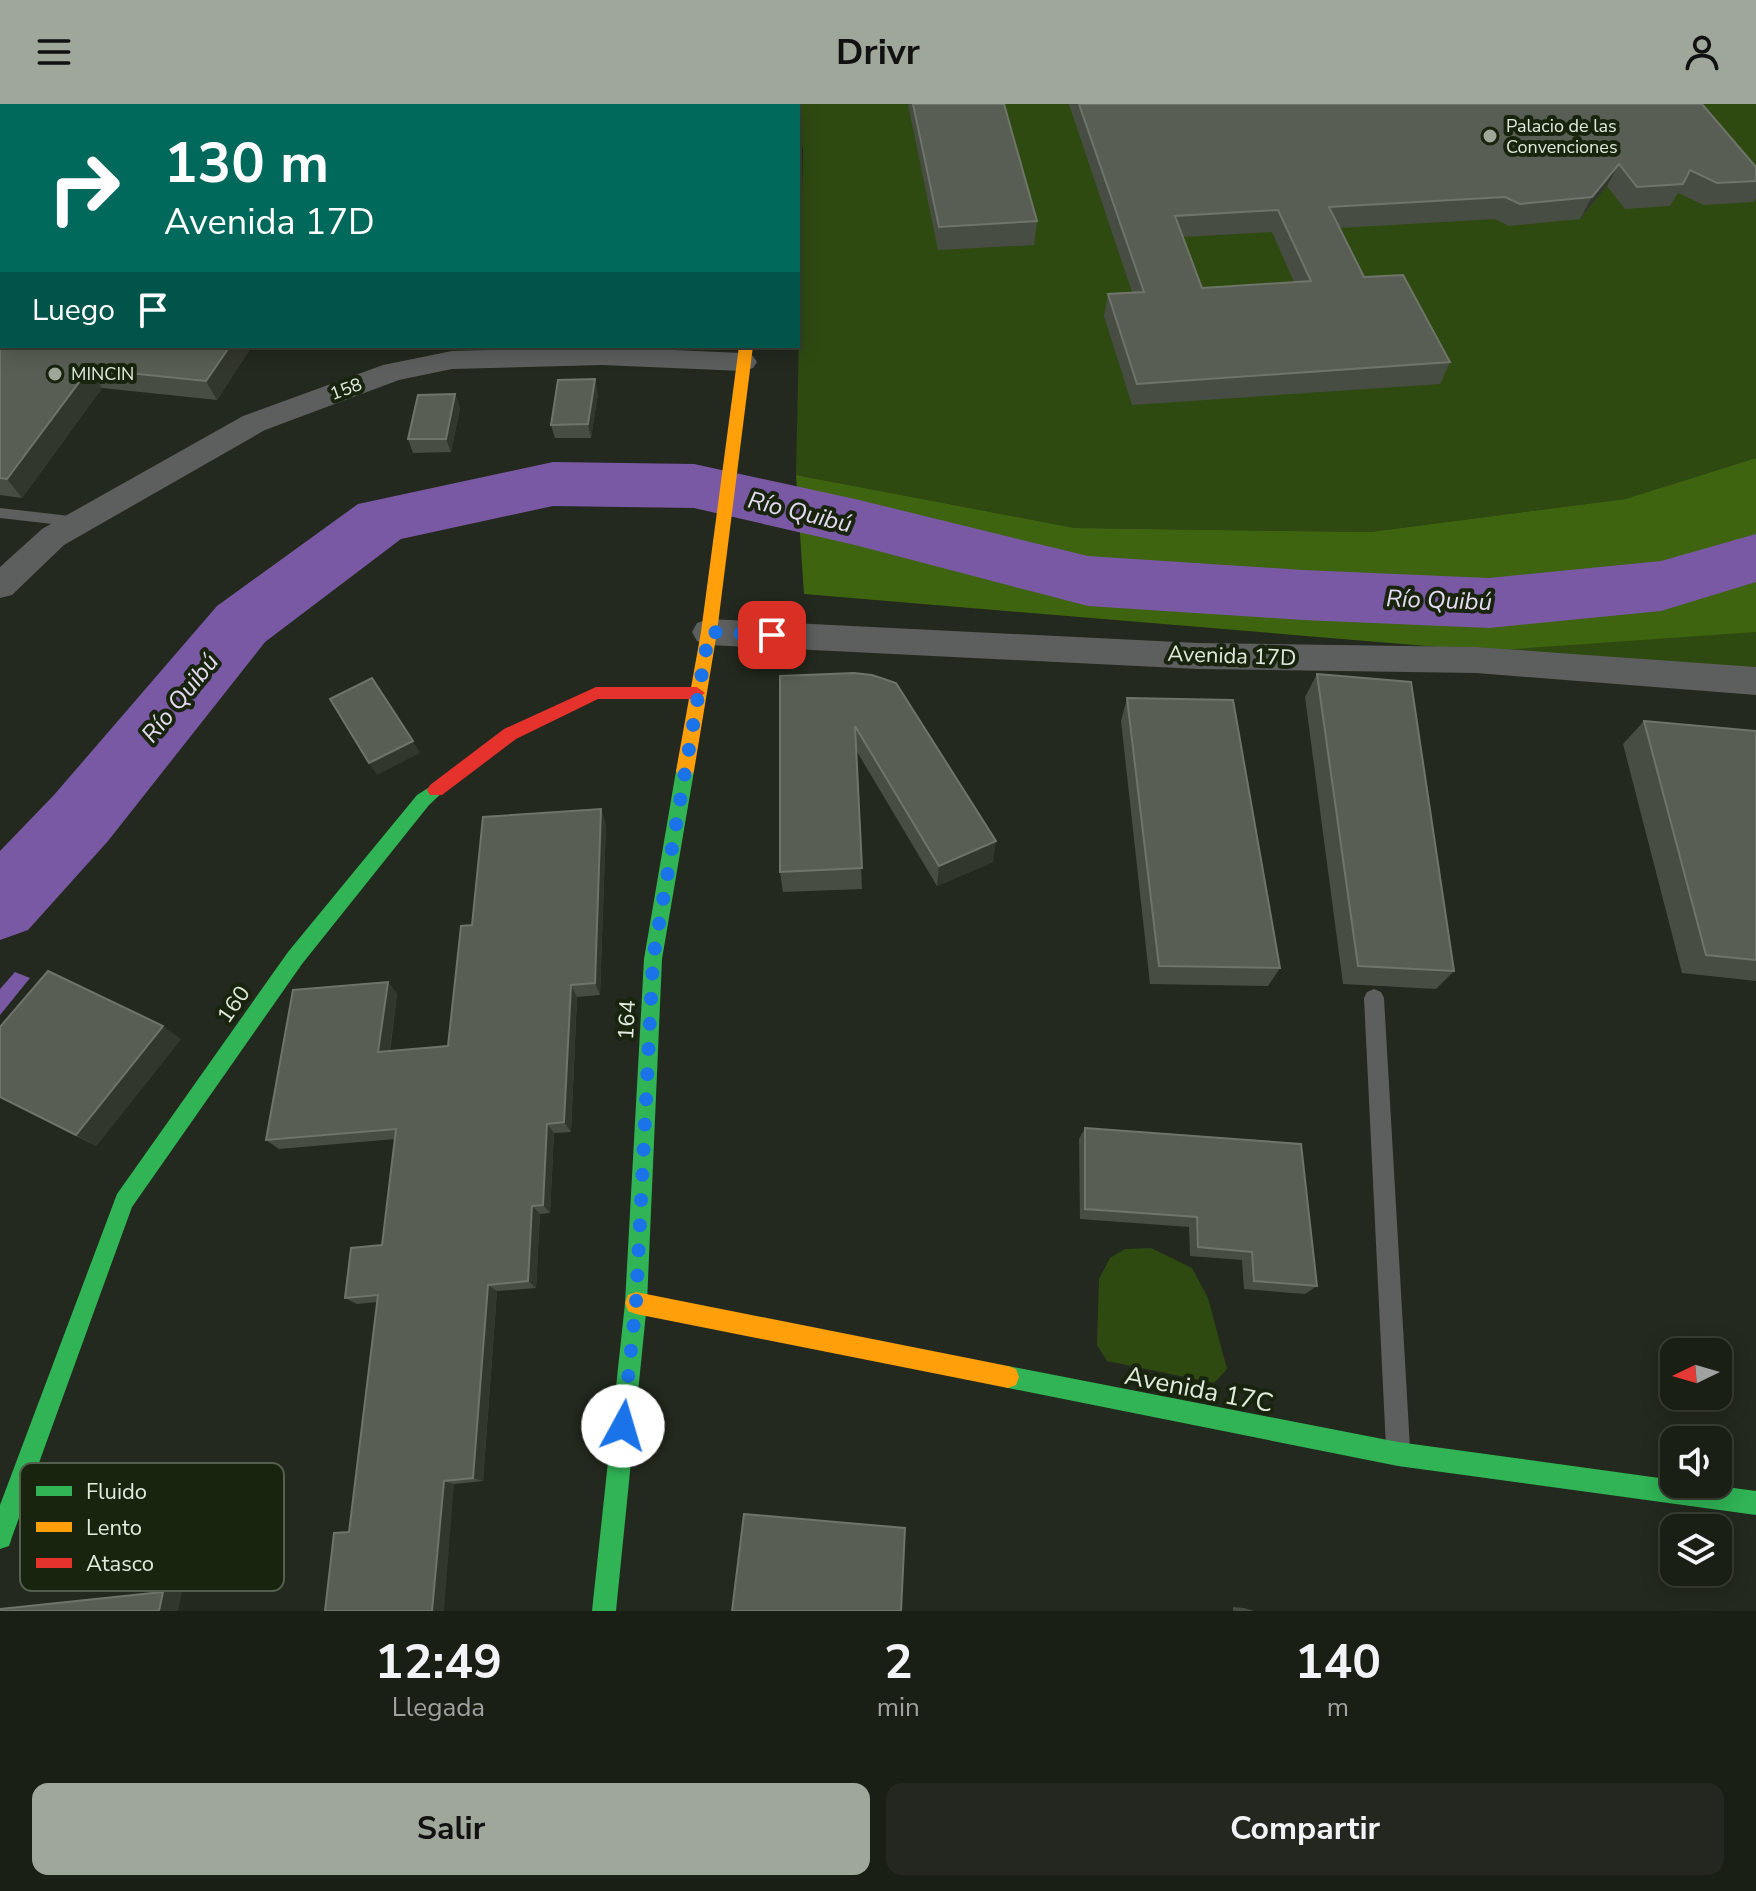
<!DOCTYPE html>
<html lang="es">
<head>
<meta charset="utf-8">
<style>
  body { margin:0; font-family:"Nunito Sans",sans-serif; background:#23271f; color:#f1f3f6; height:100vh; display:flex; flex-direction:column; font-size:30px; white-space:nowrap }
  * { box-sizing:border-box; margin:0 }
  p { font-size:26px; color:#9fa2a1 }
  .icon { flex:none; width:44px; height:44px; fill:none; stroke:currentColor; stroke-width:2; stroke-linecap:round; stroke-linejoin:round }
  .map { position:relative; height:1507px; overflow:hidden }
  .sheet { display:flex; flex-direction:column; background:#1a1f16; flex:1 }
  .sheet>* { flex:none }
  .hud { position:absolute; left:0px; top:0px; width:800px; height:244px; box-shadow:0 4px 20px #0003,0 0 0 2px #383d35; background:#00695c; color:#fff; overflow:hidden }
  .needle { width:52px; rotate:265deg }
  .fabs { position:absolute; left:1660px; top:1234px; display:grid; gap:16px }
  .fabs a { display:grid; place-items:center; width:72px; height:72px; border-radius:16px; background:#1a1f16; box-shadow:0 4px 20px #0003,0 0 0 2px #383d35; font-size:40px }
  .pin { position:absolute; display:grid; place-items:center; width:68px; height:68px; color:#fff; margin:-34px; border-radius:16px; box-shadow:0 4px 12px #0006 }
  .me { position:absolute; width:88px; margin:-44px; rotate:6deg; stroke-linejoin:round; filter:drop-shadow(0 0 6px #0008) }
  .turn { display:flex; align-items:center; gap:28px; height:168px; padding:0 32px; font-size:36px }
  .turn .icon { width:104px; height:104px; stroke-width:2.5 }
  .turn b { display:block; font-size:56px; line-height:68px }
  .then { display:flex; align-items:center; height:76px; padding:0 32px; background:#0003; gap:16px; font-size:30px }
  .eta { display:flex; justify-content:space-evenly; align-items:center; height:136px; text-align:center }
  .eta b { font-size:48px; font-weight:700; line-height:56px }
  .action { display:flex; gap:16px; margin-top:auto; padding:16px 32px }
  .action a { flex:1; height:92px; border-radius:16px; background:#9fa69a; color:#111; font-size:32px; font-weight:700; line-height:92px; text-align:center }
  .action a+a { background:#23271f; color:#f1f3f6 }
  header { display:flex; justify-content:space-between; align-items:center; height:104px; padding:0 32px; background:#9fa69a; color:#111; font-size:36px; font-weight:700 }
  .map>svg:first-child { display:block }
  .green { fill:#2e4a11 }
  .forest { fill:#3e640f }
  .water { fill:#7a59a4 }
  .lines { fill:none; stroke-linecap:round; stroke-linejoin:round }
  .river { fill:#7a59a4; fill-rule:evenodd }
  .lane { fill:#5d5e5e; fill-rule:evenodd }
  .street { fill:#5d5e5e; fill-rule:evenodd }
  .fast { fill:#30b455; fill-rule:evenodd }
  .slow { fill:#ff9f0a; fill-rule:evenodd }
  .jam { fill:#e5322d; fill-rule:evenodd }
  .wall { fill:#484d43; fill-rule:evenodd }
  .shaded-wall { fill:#32372d }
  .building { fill:#585e53; stroke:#6e7469; stroke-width:2; fill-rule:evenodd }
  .route { stroke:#1a73e8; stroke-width:14; stroke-dasharray:0 25.2 }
  .poi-dot { fill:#9fa69a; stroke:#19240f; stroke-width:3 }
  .labels { text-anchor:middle; stroke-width:8; stroke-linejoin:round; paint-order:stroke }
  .far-poi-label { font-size:18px; fill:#e2eadd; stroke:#19240f; text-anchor:start }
  .far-street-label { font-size:18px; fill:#e2eadd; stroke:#19240f }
  .street-label { font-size:22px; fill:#e2eadd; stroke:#19240f }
  .water-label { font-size:24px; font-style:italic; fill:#e5dcf3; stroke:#19240f }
  .near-street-label { font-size:26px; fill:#e2eadd; stroke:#19240f }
  .key { fill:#19240f; stroke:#555f4d; stroke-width:2 }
  .key-label { font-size:22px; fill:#e2eadd }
</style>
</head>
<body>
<header><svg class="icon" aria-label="menu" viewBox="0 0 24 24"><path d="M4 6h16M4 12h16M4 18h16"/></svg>Drivr<svg class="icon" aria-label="person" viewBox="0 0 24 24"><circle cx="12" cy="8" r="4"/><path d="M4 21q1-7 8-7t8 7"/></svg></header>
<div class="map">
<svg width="1756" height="1507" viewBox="0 0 1756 1507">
  <rect width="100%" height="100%" fill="#23291e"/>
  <g class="green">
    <polygon points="789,0 1756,0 1756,354 1625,395 1370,428 1075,424 796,371 803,45 798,29 798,2"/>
    <polygon points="1756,467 1756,577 1486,546"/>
    <polygon points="1151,1144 1192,1164 1208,1194 1227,1265 1214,1279 1107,1257 1097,1241 1099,1175 1110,1154 1125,1145"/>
  </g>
  <polygon class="forest" points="1756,354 1756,528 1486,547 804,490 796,371 1075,424 1370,428 1625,395"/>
  <polygon class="water" points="15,868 30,874 0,911 0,885"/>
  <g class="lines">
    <polygon class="river" points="553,358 694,360 855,395 1088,452 1303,466 1489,474 1661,457 1756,430 1756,478 1661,507 1489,524 1303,516 1088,502 855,441 694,404 553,402 401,435 265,538 108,737 28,826 0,836 0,747 54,691 217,502 358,400"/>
    <g class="lane">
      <polygon points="0,404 79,413 86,418 79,423 0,414"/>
      <polygon points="1374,885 1381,888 1384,894 1410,1344 1406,1352 1398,1356 1390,1352 1386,1344 1364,894 1367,888"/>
    </g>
    <g class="street">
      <polygon points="0,7 2,7 0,23"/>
      <rect x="0" y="180" width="2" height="16"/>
      <polygon points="602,243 743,249 753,252 757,258 753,264 743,267 602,261 452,265 399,276 265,326 64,441 12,491 0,494 0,463 42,425 243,312 383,261 452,247"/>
      <polygon points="709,515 1198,539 1476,543 1756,563 1756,591 1476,569 1198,565 709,541 697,537 692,528 697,519"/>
    </g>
    <g class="fast">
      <polygon points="685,660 691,662 694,667 662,855 647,1199 616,1507 592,1507 625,1199 644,855 676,667 679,662"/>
      <polygon points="436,679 442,681 445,686 429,701 302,860 132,1103 12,1433 9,1442 0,1445 0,1401 117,1090 288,848 417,691"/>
      <polygon points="1008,1262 1398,1338 1674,1376 1674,1380 1704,1380 1756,1387 1756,1411 1398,1362 1008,1284 1000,1281 997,1273 1000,1265"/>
    </g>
    <g class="slow">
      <polygon points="763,0 775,0 776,2 764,2"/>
      <polygon points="739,242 753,242 717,528 694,667 691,672 679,672 676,667 701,528"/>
      <polygon points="636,1188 1008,1262 1016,1265 1019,1273 1016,1281 1008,1284 636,1210 628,1207 625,1199 628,1191"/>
    </g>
    <polygon class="jam" points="596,583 697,583 705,589 697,595 598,595 516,635 442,691 430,691 427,686 430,681 504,625"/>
  </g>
  <g class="wall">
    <polygon points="125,0 229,0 227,2 126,2"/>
    <polygon points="908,0 1004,0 1037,117 1034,141 938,146"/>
    <path d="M1069 0H1702L1756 63V94L1753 98 1704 101 1678 89 1670 102 1625 105 1607 82 1580 115 1509 122 1495 115 1340 124 1364 173 1450 258 1440 280 1132 301 1104 212 1108 190 1132 188ZM1272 128 1294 178 1202 184 1183 133Z"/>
    <polygon points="0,214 2,242 252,242 217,296 102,284 22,394 0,391"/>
    <polygon points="598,289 591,334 555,334 551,321"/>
    <polygon points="455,290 460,304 451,348 413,349 408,335"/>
    <polygon points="854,569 993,758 937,782 856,646 862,785 783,788 780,768"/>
    <polygon points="1317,570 1454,867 1436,885 1343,880 1305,593"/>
    <polygon points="1127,594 1280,864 1268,882 1150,880 1121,617"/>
    <polygon points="1644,617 1756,627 1756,877 1682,869 1623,640"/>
    <polygon points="606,719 600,891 577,893 571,1028 554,1029 550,1109 540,1110 536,1184 497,1187 483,1377 454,1380 349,1428 378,1198 357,1200 345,1194 382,1141 395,1035 279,1045 266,1036 388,878 397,890 390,947 448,942 472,821"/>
    <polygon points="0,923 181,935 96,1042 0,994"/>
    <polygon points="1085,1024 1317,1182 1305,1190 1244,1185 1242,1156 1190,1152 1189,1123 1080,1115 1079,1035"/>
    <polygon points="1233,1503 1244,1504 1254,1507 1233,1507"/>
  </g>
  <g class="shaded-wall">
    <polygon points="206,0 229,0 227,2 204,2"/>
    <polygon points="1619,60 1607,82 1580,115 1592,93"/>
    <polygon points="230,242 252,242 217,296 206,277"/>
    <polygon points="89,265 102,284 22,394 7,375"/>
    <polygon points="595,275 598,289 591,334 588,320"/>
    <polygon points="455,290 460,304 451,348 446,335"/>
    <polygon points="413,637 420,649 377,671 369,659"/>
    <polygon points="601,705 606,719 600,891 595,879"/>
    <polygon points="996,737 993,758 937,782 939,762"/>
    <polygon points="388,878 397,890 388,958 378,948"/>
    <polygon points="571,881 577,893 571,1028 564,1018"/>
    <polygon points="163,922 181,935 96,1042 76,1031"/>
    <polygon points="547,1020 554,1029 550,1109 543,1101"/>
    <polygon points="532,1102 540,1110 536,1184 528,1177"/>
    <polygon points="488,1181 497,1187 483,1377 473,1374"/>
    <polygon points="444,1377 454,1380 444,1507 432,1507"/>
    <polygon points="163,1488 182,1488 178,1507 159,1507"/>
  </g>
  <g class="building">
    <polygon points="149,0 206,0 204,2 148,2"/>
    <polygon points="550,0 665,0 666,2 550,2"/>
    <polygon points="913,0 1004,0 1037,117 939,123"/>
    <path d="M1079 0H1702L1756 63V77L1717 79 1690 66 1683 80 1637 83 1619 60 1592 93 1520 100 1505 93 1329 103 1364 173 1403 171 1450 258 1137 280 1108 190 1144 188ZM1278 106 1311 177 1202 184 1175 112Z"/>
    <polygon points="0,214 2,214 2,242 230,242 206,277 89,265 7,375 0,374"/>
    <polygon points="595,275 588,320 551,321 558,276"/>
    <polygon points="455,290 446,335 408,335 418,291"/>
    <polygon points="854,569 872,571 896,579 996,737 939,762 855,622 862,764 780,768 780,572"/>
    <polygon points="1317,570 1411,578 1454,867 1358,862"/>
    <polygon points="372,574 413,637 369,659 330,595"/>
    <polygon points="1127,594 1233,596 1280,864 1159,862"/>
    <polygon points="1644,617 1756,627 1756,856 1706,851"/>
    <polygon points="601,705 595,879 571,881 564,1018 547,1020 543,1101 532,1102 528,1177 488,1181 473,1374 444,1377 432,1507 325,1507 334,1429 349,1428 378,1191 345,1194 351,1144 382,1141 396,1025 266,1036 293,886 388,878 378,948 448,942 461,822 472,821 483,713"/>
    <polygon points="48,867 163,922 76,1031 0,993 0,923"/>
    <polygon points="1085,1024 1301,1040 1317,1182 1254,1177 1252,1148 1198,1143 1197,1113 1085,1105"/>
    <polygon points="744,1410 905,1424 901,1507 732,1507"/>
    <polygon points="163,1488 159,1507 0,1507 0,1505"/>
  </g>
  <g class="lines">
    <polyline class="route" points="623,1322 636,1199 653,855 709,528 772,531"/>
  </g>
  <g class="poi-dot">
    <circle cx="1490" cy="32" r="8"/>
    <circle cx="55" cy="270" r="8"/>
  </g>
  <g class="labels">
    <g class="far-poi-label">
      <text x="1506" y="28">Palacio de las<tspan x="1506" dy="21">Convenciones</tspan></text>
      <text x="71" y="276">MINCIN</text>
    </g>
    <g class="far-street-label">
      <text transform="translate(346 285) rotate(-20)" y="6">158</text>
    </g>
    <g class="street-label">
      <text transform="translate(1232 551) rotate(2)" y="8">Avenida 17D</text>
      <text transform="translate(233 900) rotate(-55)" y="8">160</text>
      <text transform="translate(626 916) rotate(-87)" y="8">164</text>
    </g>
    <g class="water-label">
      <text transform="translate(800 408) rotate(14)" y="8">Río Quibú</text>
      <text transform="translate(1439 496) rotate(2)" y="8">Río Quibú</text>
      <text transform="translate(180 594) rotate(-51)" y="8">Río Quibú</text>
    </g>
    <g class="near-street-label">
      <text transform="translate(1199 1285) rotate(11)" y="9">Avenida 17C</text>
    </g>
  </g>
  <rect x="20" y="1359" width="264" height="128" rx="12" class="key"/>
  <rect x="36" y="1382" width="36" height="10" fill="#30b455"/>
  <rect x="36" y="1418" width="36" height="10" fill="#ff9f0a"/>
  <rect x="36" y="1454" width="36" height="10" fill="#e5322d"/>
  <g class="key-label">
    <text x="86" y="1395">Fluido</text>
    <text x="86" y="1431">Lento</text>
    <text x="86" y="1467">Atasco</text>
  </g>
</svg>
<div class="fabs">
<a><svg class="needle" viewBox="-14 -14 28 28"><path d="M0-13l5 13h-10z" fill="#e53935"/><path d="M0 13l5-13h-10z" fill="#9fa2a1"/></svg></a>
<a><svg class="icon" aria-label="sound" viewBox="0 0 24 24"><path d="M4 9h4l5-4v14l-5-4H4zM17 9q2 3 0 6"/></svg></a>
<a><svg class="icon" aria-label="layers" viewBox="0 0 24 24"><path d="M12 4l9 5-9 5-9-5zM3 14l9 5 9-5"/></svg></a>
</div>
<div class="pin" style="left:772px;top:531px;background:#d93025"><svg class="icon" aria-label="arrive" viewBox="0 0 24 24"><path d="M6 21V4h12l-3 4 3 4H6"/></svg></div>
<svg class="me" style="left:623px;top:1322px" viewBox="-20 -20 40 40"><circle r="19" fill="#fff"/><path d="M0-13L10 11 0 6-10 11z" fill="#1a73e8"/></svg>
<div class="hud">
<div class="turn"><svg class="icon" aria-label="right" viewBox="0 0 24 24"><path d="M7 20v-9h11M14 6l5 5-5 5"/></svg><div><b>130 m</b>Avenida 17D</div></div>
<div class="then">Luego<svg class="icon" aria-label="arrive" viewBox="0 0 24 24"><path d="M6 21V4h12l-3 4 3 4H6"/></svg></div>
</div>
</div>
<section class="sheet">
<div class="eta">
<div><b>12:49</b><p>Llegada</p></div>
<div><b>2</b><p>min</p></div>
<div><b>140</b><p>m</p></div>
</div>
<div class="action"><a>Salir</a><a>Compartir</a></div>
</section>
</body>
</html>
